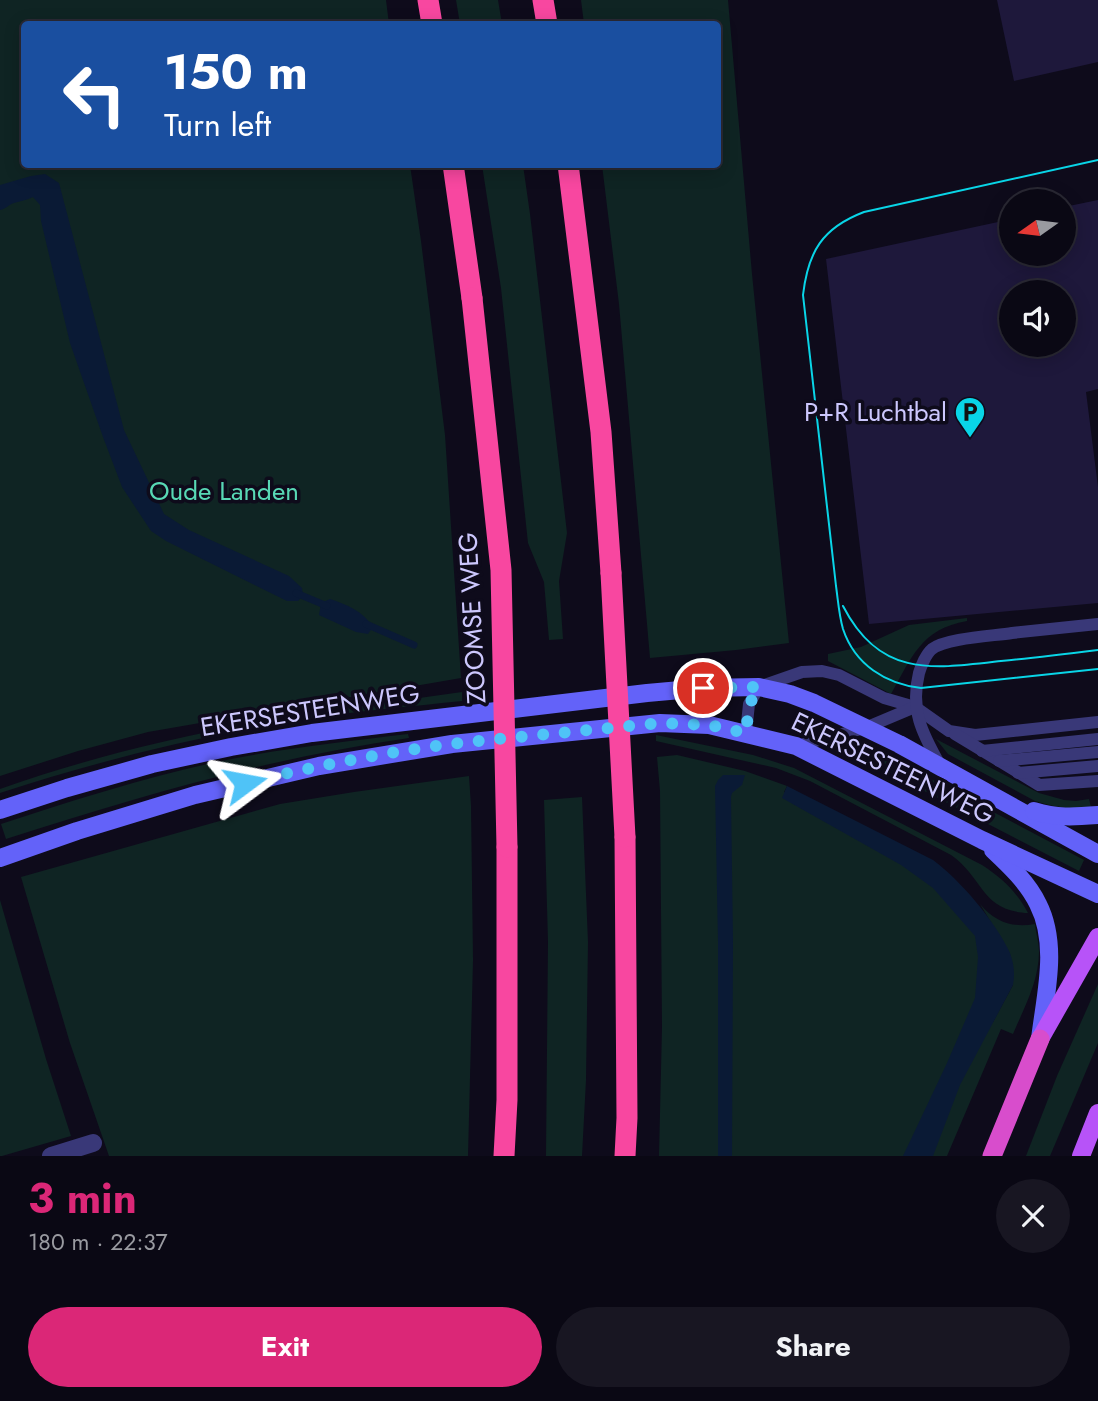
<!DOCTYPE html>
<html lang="en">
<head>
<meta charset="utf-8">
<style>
  body { margin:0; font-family:Jost,sans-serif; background:#181622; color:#f1f3f6; height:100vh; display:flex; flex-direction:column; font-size:26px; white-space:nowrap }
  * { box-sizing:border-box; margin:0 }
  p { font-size:23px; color:#999aa0 }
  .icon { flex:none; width:38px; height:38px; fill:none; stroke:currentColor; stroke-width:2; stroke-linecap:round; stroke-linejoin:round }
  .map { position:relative; height:1156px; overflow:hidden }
  .sheet { display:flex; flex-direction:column; background:#0a0814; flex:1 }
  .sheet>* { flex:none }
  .banner { position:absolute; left:21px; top:21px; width:700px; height:147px; border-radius:7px; box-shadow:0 4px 18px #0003,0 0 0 2px #2a2934; background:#1a4fa0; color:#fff; overflow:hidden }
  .needle { width:46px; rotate:256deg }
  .tools { position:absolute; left:999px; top:189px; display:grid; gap:14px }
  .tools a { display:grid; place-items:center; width:77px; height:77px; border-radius:50%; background:#0a0814; box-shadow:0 4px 18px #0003,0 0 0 2px #2a2934; font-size:35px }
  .pin { position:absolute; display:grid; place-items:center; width:60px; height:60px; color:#fff; margin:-30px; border:4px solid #fff; border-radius:50%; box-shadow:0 2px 7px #0007 }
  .me { position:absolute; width:77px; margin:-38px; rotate:77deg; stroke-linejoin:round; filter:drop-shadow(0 0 5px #0008) }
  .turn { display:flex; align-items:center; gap:24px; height:147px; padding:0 28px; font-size:32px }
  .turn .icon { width:91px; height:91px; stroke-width:2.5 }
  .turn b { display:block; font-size:49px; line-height:60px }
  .round { display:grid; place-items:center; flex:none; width:74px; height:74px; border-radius:37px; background:#181622 }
  .head { display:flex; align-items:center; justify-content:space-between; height:119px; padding:0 28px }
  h1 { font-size:42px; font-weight:700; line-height:52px; color:#db2777 }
  .action { display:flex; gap:14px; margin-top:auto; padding:14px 28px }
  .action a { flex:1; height:80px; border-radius:42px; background:#db2777; color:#fff; font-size:28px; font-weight:700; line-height:80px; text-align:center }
  .action a+a { background:#181622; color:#f1f3f6 }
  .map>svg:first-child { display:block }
  .green { fill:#0f2423 }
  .water { fill:#0a1a35 }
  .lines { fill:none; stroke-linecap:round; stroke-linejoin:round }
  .stream { stroke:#0a1a35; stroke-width:7 }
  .building { fill:#1e183b; fill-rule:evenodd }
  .service { stroke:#393878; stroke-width:12 }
  .minor { stroke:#393878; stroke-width:18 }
  .secondary { stroke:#6362f9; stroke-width:18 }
  .primary { stroke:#b753f8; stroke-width:18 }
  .trunk { stroke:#d84dcc; stroke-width:19 }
  .motorway { stroke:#f847a0; stroke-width:21 }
  .tram { stroke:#09d5e7; stroke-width:2 }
  .motorway-bridge { stroke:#f847a0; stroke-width:21 }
  .route { stroke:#4fc3f7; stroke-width:12; stroke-dasharray:0 21.6 }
  .labels { text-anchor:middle; stroke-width:7; stroke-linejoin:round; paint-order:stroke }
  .poi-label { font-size:26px; fill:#ccc7fd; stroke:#0e0b1b; text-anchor:end }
  .park-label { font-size:26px; fill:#58d8b5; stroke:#0e0b1b }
  .street-label { font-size:26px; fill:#ccc7fd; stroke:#0e0b1b }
</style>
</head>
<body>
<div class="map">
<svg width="1098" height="1156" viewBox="0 0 1098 1156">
  <rect width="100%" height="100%" fill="#0e0b1b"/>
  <g class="green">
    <polygon points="0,0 386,0 389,24 24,24 24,164 410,165 421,241 445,435 461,678 148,732 78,751 0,776"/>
    <polygon points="456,0 498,0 502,24 460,24"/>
    <polygon points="581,0 728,0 752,274 789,643 736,650 650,658 619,304 602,165 718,164 718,24 584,24"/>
    <polygon points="482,165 523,165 530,214 567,533 559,581 563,639 549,640 544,582 528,543 501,288"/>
    <path d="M967 618V621C921 629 912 657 891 694L828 661V654L861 647 909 625Z"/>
    <path d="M462 692V701C415 706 367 710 320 717 211 733 104 759 0 793V789C90 757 184 735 278 719 339 708 400 701 462 692Z"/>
    <path d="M408 734 409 738C269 758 140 796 6 839L1 824C71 801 140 779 212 763 276 749 342 742 408 734Z"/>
    <path d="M656 735 753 755 794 768 982 865C1002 878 1017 892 1028 913 981 911 984 878 951 855L810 781 776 768 656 741Z"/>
    <path d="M936 739 1039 793 1064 800 1076 801 1089 799 1091 807C1071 810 1054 807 1035 801L948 754Z"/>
    <polygon points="863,743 1084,860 1079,871 841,748"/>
    <path d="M677 755 745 771 787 786 784 792 929 871 978 920 993 1022 1013 985 1010 954 980 904C995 922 1012 928 1035 924 1036 933 1039 943 1039 952 1039 981 1024 1008 1013 1034L1001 1029 947 1156H659L662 1027 660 791 657 757Z"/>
    <polygon points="469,776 471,806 473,960 468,1156 109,1156 70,1043 21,877 280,804 354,792"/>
    <polygon points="582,797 588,942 586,1080 582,1156 546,1156 548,942 544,800"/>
    <polygon points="0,900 46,1059 71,1136 2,1156 0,1156"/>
    <polygon points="1098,984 1098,1043 1050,1156 1026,1156 1057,1076"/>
  </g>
  <g class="water">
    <path d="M45 174 59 183 124 430 164 514 189 530 289 576 302 588 303 596 298 601H287L166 541 151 531 122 487 103 437 70 343 41 221 40 205 33 197C27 200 20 201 14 203 8 205 6 209 0 210V185L31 176Z"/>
    <path d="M330 599C346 604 364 612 373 627L368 634 356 632 319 615 321 603Z"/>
    <polygon points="723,775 745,775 742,785 732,793 731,797 733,943 732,1156 718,1156 718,941 715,786 718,780"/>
    <path d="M787 786 933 860C960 880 996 922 1010 953 1014 964 1015 974 1013 985L960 1085 933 1156H903L947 1063 975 998 978 957 975 936 933 888 901 865 782 798Z"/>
  </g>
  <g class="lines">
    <g class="stream">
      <polyline points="296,593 327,606"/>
      <polyline points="366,624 414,645"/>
    </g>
  </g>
  <g class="building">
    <polygon points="997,0 1098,0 1098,62 1014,81"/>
    <path d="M1098 200V389L1086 392 1098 487V603L869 624 826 259 1012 219V254H1064V207ZM1012 292H1064V345H1012Z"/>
  </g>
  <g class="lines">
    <g class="service">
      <polyline points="746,733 749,704 759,687 802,672 822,671 839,675 884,698 915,707 949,731 975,735 1098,722"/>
      <polyline points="955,734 1039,785 1098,781"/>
      <polyline points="796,746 865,728 915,707"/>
      <polyline points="982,751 1098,739"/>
      <polyline points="999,761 1098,752"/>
      <path d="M940 765C922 733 910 710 919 673 921 666 926 654 932 649 946 638 993 636 1012 633 1040 630 1069 627 1098 624"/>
      <polyline points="1018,773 1098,766"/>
    </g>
    <polyline class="minor" points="51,1156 93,1143"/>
    <g class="secondary">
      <polyline points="0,810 67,788 152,764 231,747 312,733 647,693 703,688 759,687 790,694 814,703 899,744 1098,854"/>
      <path d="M1034 811C1057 818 1073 817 1098 815"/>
      <path d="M993 850C1010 866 1028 883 1038 904 1059 945 1045 996 1040 1039"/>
      <polyline points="0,858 77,831 195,795 319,766 452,744 660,723 709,725 796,746 982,840 1098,894"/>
    </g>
    <g class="primary">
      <polyline points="1040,1039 1098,937"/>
      <polyline points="1081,1156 1098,1113"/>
    </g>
    <polyline class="trunk" points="992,1156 1040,1039"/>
    <g class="motorway">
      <polyline points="428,0 432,24"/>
      <polyline points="543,0 547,24"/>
      <polyline points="453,164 472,298"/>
      <polyline points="568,164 601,432 611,573"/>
      <polyline points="504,1156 507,1100 507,847"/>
      <polyline points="625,1156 627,1118 625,837"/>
    </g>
    <g class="tram">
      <path d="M1098 160 864 212C822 228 808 252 803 295L836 586C838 600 839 615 843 629 855 665 886 684 921 688L1098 669"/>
      <path d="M843 606C880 678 933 669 1001 661 1034 658 1066 654 1098 650"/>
    </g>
    <g class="motorway-bridge">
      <polyline points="472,298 501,570 507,847"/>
      <polyline points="611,573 625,837"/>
    </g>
  </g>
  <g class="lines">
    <path class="route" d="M245 783C321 765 400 749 478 741L660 723 709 725 746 733 749 705 759 687 703 688"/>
  </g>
  <defs>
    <g id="parking-pin" transform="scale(1.575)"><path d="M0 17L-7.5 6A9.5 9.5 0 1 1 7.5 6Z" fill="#09d5e7" stroke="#0e0b1b"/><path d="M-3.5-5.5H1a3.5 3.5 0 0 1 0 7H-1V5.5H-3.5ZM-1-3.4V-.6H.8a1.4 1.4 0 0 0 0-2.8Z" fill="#111"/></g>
  </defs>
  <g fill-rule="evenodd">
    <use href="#parking-pin" x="970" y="412"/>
  </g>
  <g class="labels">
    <g class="poi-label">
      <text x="947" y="421">P+R Luchtbal</text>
    </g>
    <g class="park-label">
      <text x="224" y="500">Oude Landen</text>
    </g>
    <g class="street-label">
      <text transform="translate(472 618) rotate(-93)" y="9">ZOOMSE WEG</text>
      <text transform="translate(310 710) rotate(-9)" y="9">EKERSESTEENWEG</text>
      <text transform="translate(893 768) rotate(26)" y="9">EKERSESTEENWEG</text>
    </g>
  </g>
</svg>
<div class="tools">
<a><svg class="needle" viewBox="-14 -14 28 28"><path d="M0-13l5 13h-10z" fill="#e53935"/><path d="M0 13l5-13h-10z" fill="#999aa0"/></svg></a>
<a><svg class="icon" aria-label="sound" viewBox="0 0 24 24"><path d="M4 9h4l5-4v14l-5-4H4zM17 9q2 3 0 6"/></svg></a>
</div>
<div class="pin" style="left:703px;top:688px;background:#d93025"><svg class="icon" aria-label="arrive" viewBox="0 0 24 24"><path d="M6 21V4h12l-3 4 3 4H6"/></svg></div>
<svg class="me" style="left:245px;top:783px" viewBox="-20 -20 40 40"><path d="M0-17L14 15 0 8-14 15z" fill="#4fc3f7" stroke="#fff" stroke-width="4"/></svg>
<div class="banner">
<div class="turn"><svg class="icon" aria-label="left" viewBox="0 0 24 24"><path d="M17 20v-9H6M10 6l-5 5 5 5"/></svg><div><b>150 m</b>Turn left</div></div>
</div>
</div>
<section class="sheet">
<div class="head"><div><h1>3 min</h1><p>180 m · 22:37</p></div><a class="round"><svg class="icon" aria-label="close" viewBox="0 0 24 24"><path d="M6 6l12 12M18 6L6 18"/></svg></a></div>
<div class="action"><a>Exit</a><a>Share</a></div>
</section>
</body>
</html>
